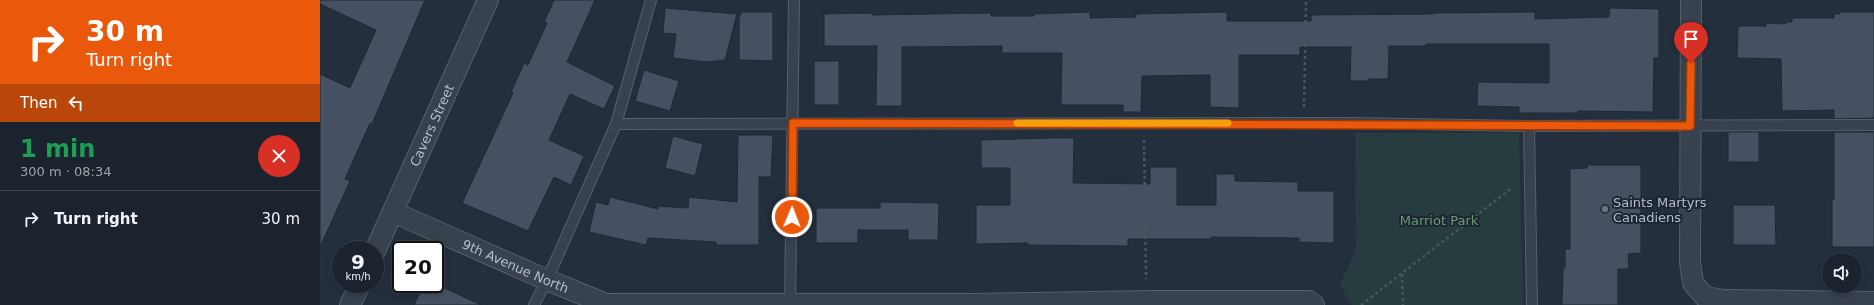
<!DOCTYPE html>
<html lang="en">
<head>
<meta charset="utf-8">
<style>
  body { margin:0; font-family:"DejaVu Sans",sans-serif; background:#282f3a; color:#f1f3f6; height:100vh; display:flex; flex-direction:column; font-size:15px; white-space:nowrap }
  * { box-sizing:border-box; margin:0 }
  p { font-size:13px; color:#a0a4aa }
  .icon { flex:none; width:22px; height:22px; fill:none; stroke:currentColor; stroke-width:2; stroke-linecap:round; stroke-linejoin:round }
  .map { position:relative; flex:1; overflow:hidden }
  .drawer { display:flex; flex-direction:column; background:#1b232e; width:320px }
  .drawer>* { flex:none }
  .banner { background:#ea580c; color:#fff; overflow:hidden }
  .fabs { position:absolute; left:1502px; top:253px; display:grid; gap:8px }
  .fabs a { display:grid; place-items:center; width:40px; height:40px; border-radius:50%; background:#1b232e; box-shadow:0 2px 6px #0003,0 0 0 1px #39404a; font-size:20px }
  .speed { position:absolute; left:12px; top:241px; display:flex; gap:8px; font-size:20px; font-weight:700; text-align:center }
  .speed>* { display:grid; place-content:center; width:52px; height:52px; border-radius:50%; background:#1b232e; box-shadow:0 2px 6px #0003,0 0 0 1px #39404a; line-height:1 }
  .speed small { font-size:10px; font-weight:400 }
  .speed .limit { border:2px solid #111; border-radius:6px; background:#fff; color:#111 }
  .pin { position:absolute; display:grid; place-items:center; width:34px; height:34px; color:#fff; margin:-41px -17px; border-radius:50% 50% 50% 0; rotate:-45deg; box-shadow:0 0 4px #0007 }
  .pin .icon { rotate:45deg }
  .me { position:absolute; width:44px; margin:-22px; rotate:1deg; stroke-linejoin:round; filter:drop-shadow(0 0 3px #0008) }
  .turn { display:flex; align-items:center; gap:14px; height:84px; padding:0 20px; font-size:18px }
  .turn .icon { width:52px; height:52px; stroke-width:2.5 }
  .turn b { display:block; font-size:28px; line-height:34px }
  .then { display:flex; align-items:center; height:38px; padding:0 20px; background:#0003; gap:8px; font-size:15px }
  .round { display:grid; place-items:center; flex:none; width:42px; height:42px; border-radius:21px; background:#282f3a }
  .head { display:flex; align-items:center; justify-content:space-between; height:68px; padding:0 20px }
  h1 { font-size:24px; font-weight:700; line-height:30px; color:#1e9e55 }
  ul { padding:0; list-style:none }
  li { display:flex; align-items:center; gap:12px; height:56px; padding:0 20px; border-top:1px solid #39404a }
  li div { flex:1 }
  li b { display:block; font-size:15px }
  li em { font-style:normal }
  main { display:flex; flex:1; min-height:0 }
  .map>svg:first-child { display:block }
  .green { fill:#263c3f }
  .building { fill:#455162; stroke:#1f2835 }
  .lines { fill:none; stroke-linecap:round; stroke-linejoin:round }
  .service-casing { stroke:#565f6c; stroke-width:12 }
  .minor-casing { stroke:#565f6c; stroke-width:22 }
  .path { stroke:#44595c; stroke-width:2.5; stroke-dasharray:3 3; stroke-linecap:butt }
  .service { stroke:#38414e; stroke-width:10 }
  .minor { stroke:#38414e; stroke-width:20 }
  .route-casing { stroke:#983908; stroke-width:10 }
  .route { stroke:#ea580c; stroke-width:7 }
  .slow { stroke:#f59e0b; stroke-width:7 }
  .worship-dot { fill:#6b7280; stroke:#1d2633; stroke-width:1.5 }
  .labels { text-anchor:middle; stroke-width:4; stroke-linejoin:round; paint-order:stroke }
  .street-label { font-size:13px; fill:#b4bcc9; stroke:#1d2633 }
  .poi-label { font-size:13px; fill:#b4bcc9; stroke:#1d2633; text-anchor:start }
  .park-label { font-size:13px; fill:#6b9a76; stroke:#1d2633 }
</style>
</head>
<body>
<main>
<section class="drawer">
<div class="banner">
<div class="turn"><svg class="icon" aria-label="right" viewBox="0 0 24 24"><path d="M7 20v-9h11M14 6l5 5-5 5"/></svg><div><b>30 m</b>Turn right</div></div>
<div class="then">Then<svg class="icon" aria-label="left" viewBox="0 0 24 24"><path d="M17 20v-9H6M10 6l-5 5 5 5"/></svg></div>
</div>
<div class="head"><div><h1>1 min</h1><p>300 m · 08:34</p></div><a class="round" style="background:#d93025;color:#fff"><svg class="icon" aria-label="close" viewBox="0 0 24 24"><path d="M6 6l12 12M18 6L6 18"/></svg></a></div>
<ul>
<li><svg class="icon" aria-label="right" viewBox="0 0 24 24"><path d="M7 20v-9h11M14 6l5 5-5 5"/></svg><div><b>Turn right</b></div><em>30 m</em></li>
</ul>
</section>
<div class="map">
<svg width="1554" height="305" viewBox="0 0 1554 305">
  <rect width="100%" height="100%" fill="#242f3e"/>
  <polygon class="green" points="1035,133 1199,133 1203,305 1032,305 1020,285 1036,249"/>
  <g class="building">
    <polygon points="0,0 105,0 52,124 50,123 25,179 30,181 0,247 0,74 30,88 56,30 0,4"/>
    <polygon points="234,0 275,0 247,62 295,86 284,109 250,94 229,140 264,156 251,185 234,177 208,231 142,203 193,93 191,92 204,63 208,65 227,23 224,22"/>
    <polygon points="345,8 417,14 405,60 387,62 353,58 356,34 343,33"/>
    <polygon points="1290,8 1339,9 1339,58 1334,58 1333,112 1258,111 1258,113 1199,113 1199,107 1157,106 1158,82 1229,83 1229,44 1106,44 1106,46 1069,46 1068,79 1049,79 1049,81 1030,81 1031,47 980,47 980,55 919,55 919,108 890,107 890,75 822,76 821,112 803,112 803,105 741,105 742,53 682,53 682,46 582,47 582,106 556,106 557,46 504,46 504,14 552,13 552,15 671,13 671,16 714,16 714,14 770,12 770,18 816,17 816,14 907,12 907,21 991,21 991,15 1113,14 1113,13 1215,12 1215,19 1289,17"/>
    <polygon points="421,12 453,12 453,61 419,60 419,15 421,15"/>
    <polygon points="1520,12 1554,12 1554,118 1514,119 1514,110 1462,111 1461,59 1417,58 1418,26 1446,26 1446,23 1466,24 1466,22 1472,22 1472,18 1514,18 1514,14 1520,14"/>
    <rect x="494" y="61" width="25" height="44"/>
    <polygon points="324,70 359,81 350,111 315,101"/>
    <rect x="1408" y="132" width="31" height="30"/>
    <polygon points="1514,132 1554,132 1554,247 1512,247 1512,199 1514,199"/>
    <polygon points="418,135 453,135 451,177 439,177 439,245 396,245 396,242 328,238 326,245 269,232 276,202 288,205 290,197 338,209 338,206 368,208 369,197 417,202"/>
    <polygon points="353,136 383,144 375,176 345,168"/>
    <polygon points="729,138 754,138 753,183 830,184 830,167 857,167 857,205 896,205 896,174 915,174 915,181 978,182 978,191 1014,191 1014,243 979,242 979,238 891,237 891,239 808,239 808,246 708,245 708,243 656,244 656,205 690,205 690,168 661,168 661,140"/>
    <polygon points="1268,165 1321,165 1321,253 1308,254 1309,269 1298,269 1298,305 1242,305 1243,268 1245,268 1245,249 1250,249 1250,169 1267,168"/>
    <polygon points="560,202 619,203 618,240 588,240 588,230 538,230 538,243 496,243 496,208 560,208"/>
    <polygon points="1413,205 1455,205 1456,245 1413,245"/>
    <polygon points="104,284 116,284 161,305 94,305"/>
  </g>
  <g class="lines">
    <g class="service-casing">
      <g id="service">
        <polyline points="296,124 1033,123 1209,126 1554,125"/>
        <polyline points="1209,126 1212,305"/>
        <polyline points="214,305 227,280 296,124 331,0"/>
        <polyline points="470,305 474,0"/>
      </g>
    </g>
    <g class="minor-casing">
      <g id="minor">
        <polyline points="1371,0 1370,262 1373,283 1385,297 1404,300 1554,302"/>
        <path id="s1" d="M73 212 227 280 286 304H652L832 301H989L994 305"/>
        <path id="s2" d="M55 251 168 0"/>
        <polyline points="30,305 40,284"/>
      </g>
    </g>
    <g class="path">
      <polyline points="984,107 986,0"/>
      <polyline points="824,140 826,279"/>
      <polyline points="1082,274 1083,305"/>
      <polyline points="1041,305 1193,187"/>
    </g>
    <use href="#service" class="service"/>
    <use href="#minor" class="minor"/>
  </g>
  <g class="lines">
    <g class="route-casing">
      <polyline id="route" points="472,217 473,123 1370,126 1371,63"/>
    </g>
    <use href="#route" class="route"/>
    <polyline class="slow" points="697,123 908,123"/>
  </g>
  <circle class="worship-dot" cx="1285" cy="209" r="4"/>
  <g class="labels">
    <g class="street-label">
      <text dy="5" stroke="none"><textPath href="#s2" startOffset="138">Cavers Street</textPath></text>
      <text dy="5" stroke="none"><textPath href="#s1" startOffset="134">9th Avenue North</textPath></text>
    </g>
    <g class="poi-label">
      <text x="1293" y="207">Saints Martyrs<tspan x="1293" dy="15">Canadiens</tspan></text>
    </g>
    <g class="park-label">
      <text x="1119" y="225">Marriot Park</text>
    </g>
  </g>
</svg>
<div class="fabs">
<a><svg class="icon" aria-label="sound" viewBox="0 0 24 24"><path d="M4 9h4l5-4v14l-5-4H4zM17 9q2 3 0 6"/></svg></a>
</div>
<div class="speed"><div>9<small>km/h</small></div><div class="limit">20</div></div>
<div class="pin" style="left:1371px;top:63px;background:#d93025"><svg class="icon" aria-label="arrive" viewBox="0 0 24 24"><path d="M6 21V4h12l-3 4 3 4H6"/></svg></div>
<svg class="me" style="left:472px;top:217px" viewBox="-20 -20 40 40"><circle r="17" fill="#ea580c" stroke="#fff" stroke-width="3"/><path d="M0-11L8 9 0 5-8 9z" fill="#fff"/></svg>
</div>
</main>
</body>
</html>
